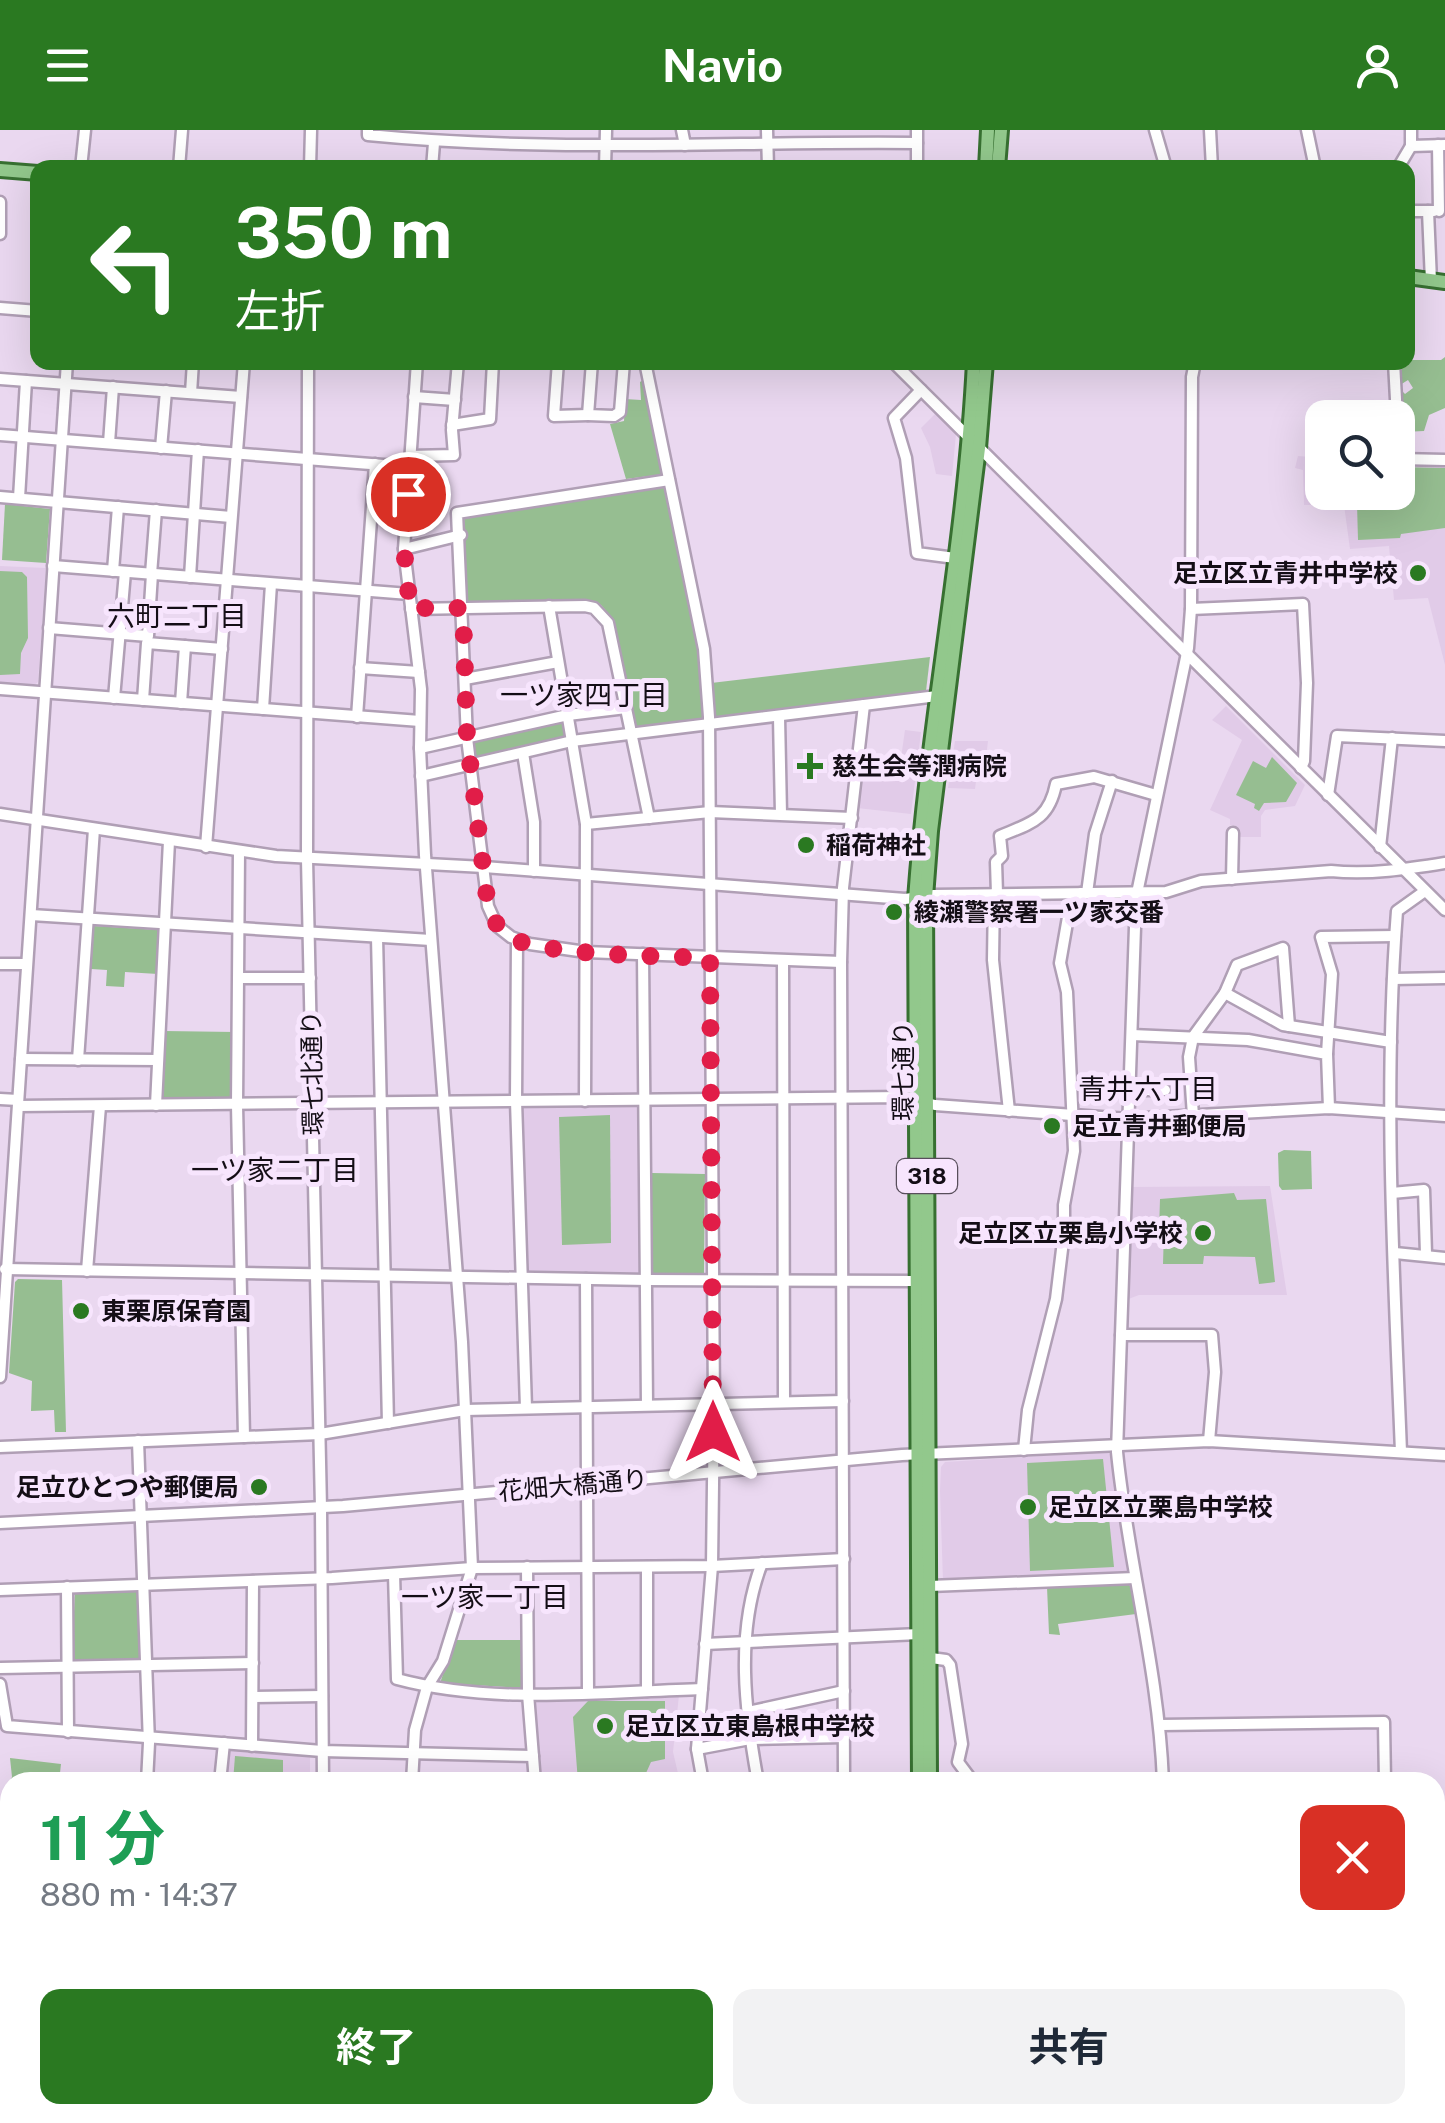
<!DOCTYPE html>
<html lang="ja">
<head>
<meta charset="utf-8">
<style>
  body { margin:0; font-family:"Public Sans","Noto Sans JP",sans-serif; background:#f2f2f3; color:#1f2937; height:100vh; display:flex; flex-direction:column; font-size:38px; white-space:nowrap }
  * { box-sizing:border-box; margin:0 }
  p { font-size:32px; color:#747a83 }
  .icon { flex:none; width:55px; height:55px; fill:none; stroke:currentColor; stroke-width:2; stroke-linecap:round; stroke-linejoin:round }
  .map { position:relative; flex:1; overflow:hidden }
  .sheet { position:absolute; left:0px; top:1642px; width:1445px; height:352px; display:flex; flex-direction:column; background:#fff; border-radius:30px 30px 0 0; box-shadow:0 10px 40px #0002 }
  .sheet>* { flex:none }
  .top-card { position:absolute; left:30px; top:30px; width:1385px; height:210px; border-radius:20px; box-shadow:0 10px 40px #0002; background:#2a7921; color:#fff; overflow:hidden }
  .fabs { position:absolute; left:1305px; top:270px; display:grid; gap:20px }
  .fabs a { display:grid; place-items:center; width:110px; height:110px; border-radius:20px; background:#fff; box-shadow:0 10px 40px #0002; font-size:50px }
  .pin { position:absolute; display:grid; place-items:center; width:85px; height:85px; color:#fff; margin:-42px; border:5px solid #fff; border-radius:50%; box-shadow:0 2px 10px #0007 }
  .me { position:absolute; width:110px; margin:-55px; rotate:0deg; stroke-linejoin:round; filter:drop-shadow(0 0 8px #0008) }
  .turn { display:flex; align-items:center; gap:35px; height:210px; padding:0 40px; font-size:45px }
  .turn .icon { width:130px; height:130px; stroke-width:2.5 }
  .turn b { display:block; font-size:70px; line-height:85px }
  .round { display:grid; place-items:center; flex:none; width:105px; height:105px; border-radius:20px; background:#f2f2f3 }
  .summary { display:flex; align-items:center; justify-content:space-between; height:170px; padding:0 40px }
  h1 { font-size:60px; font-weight:700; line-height:75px; color:#1e9e55 }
  .cta { display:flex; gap:20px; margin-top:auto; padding:20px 40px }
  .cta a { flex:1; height:115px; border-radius:20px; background:#2a7921; color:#fff; font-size:40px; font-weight:700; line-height:115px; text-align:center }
  .cta a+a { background:#f2f2f3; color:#1f2937 }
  header { display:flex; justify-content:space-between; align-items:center; height:130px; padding:0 40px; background:#2a7921; color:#fff; font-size:45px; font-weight:700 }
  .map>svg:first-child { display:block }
  .built { fill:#e1cbe8 }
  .green { fill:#96be91 }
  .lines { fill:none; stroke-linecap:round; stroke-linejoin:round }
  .minor-casing { stroke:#b09fb5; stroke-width:15 }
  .major-casing { stroke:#377031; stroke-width:18 }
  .minor { stroke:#fff; stroke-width:10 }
  .major { stroke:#92c88c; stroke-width:12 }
  .route { stroke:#e11d48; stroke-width:18; stroke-dasharray:0 32.4 }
  .poi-dot { fill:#2a7921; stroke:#f7e5fd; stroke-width:4 }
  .labels { text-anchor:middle; stroke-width:10; stroke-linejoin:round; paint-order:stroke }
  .shield { fill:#f7e5fd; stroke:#584e5b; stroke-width:2.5 }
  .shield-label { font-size:22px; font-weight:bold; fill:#140e16 }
  .poi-label { font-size:25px; font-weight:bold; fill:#140e16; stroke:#f7e5fd; text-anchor:start }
  .street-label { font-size:25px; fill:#140e16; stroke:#f7e5fd }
  .neighbourhood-label { font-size:28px; fill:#140e16; stroke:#f7e5fd }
</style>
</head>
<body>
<header><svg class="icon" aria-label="menu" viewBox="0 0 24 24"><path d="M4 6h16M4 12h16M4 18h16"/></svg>Navio<svg class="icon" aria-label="person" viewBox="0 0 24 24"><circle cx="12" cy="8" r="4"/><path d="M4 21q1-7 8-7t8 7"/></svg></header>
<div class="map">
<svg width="1445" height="1993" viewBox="0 0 1445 1993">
  <rect width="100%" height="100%" fill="#ead8f0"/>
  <g class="built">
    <polygon points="936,283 956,304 952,346 936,344 930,317 921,298"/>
    <polygon points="1298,326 1322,328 1322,362 1398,362 1398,333 1445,335 1445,535 1428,468 1394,470 1389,416 1350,419 1344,375 1304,375 1303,340 1295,338"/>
    <polygon points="0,436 46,438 38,552 34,555 0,553"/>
    <polygon points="1226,576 1305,655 1295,676 1265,680 1261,686 1261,707 1236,707 1236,696 1230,695 1230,689 1210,680 1242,610 1212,590"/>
    <polygon points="905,600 921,602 911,684 857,678 861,632 890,636 892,628 901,628"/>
    <polygon points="955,611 988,611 985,636 982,644 977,644 975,659 948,658"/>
    <polygon points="638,976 641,978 641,1143 526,1142 521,980 524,977"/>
    <polygon points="1270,1056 1287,1165 1139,1165 1126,1170 1130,1057"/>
    <polygon points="1107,1322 1111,1325 1127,1441 1124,1443 943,1451 940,1361 941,1337 945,1332"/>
    <polygon points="679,1565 673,1622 680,1652 539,1652 532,1570 535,1568"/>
    <polygon points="229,1617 310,1623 310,1652 223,1652 226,1620"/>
  </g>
  <g class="green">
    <polygon points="1408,211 1411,212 1412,230 1441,230 1445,227 1445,278 1429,285 1424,301 1403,302 1401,260 1405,264 1413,258 1408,250 1400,255 1400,233 1408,232"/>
    <polygon points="646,248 665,344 626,349 610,294 624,291 625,269 641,270 640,252"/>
    <polygon points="1398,337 1445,338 1445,398 1401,404 1400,408 1358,410 1357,374 1363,370 1363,363 1398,362"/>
    <polygon points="667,353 702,518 704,591 640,599 634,596 612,488 601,475 586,470 469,473 466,468 464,384"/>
    <polygon points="5,374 50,379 46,433 2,430"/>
    <polygon points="0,441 22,442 27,447 28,508 21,523 20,544 0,545"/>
    <polygon points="930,527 926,561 713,587 711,553"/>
    <polygon points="561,589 566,592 568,605 565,609 476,629 473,626 471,613 473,608"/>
    <polygon points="1272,627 1297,653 1286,672 1264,673 1259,681 1254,678 1255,674 1236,665 1253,631 1266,638"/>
    <polygon points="94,796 159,800 158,844 125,842 124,857 106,856 107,840 91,839"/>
    <polygon points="164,901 235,902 233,967 160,968"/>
    <polygon points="610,985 611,1113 562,1115 559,987"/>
    <polygon points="1284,1020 1311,1021 1312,1059 1282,1060 1279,1056 1278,1023"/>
    <polygon points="652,1043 705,1044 704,1145 652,1145"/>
    <polygon points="1234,1063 1237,1070 1266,1069 1275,1152 1259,1154 1255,1127 1204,1126 1203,1134 1163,1134 1164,1100 1159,1100 1160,1069"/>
    <polygon points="18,1149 62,1150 66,1302 55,1302 54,1280 31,1281 32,1251 9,1243 15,1152"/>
    <polygon points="1103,1329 1114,1437 1030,1441 1027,1333"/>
    <polygon points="1126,1453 1130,1456 1136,1484 1058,1494 1060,1505 1049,1504 1047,1457"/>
    <polygon points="135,1458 138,1462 140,1527 136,1531 75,1532 72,1528 75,1460"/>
    <polygon points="455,1510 524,1510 524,1555 521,1558 440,1553"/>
    <polygon points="588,1571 665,1571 665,1629 651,1632 642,1652 578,1652 573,1587"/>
    <polygon points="235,1626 283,1630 283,1652 233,1652"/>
    <polygon points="10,1628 61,1634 59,1652 10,1652 10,1716 0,1715 0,1673 12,1647"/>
  </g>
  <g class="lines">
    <g class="minor-casing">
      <g id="minor">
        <path d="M368 0V5C551 23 733 11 917 13"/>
        <polyline points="682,0 685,15"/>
        <polyline points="767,0 768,38"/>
        <polyline points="917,0 917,38"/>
        <polyline points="1155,0 1166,38"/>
        <polyline points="1210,0 1212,38"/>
        <polyline points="1307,0 1315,38"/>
        <polyline points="1411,0 1411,16 1445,15"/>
        <polyline points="1438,15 1439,81"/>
        <polyline points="81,38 85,0"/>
        <polyline points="179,38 182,0"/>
        <polyline points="310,38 311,0"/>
        <polyline points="432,38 434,13"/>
        <polyline points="605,38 606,0"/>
        <polyline points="1398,38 1411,16"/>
        <polyline points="0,72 0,104"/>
        <polyline points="1408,81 1434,81"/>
        <polyline points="1428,81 1431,151"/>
        <polyline points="0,178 38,181"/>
        <polyline points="308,232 307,729 321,1378 323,1652"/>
        <polyline points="558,232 554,286 588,285"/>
        <polyline points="592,232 588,285 614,286 620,282 624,232"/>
        <polyline points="645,232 704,519 709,587 714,1274 712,1436 697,1619 703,1652"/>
        <polyline points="893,232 1445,780"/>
        <polyline points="1394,232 1397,288"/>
        <polyline points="0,249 241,267"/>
        <polyline points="921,260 894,288 906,328 917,423 955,428"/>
        <polyline points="191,263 193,232"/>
        <polyline points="414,267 455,270"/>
        <polyline points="1398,289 1400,329 1445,330"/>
        <polyline points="452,295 490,289 493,232"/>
        <polyline points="0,305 409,337"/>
        <polyline points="109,313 113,257"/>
        <polyline points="161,318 166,261"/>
        <polyline points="410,326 454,325 452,300 458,232"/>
        <polyline points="669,350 457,383 467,608 488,776 497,796 511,807 530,814 586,822 841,832"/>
        <polyline points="0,367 231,387"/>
        <polyline points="19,368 26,251"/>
        <polyline points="404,419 461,405"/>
        <polyline points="53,436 409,464"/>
        <polyline points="113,441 118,377"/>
        <polyline points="151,444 156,380"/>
        <polyline points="190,447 198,320"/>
        <polyline points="549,476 586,694 585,971"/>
        <polyline points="411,479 585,476 594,478 608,493 649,688"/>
        <polyline points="1191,479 1303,474 1307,553 1304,631 1301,638"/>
        <polyline points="49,498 148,506 152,444"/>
        <polyline points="360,538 419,542"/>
        <polyline points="465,549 558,532"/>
        <polyline points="0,559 420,591"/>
        <polyline points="114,568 125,442"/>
        <polyline points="143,570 147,513 222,519"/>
        <polyline points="181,573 185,516"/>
        <polyline points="263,579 271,454"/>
        <polyline points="357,587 375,334"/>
        <polyline points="779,587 781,684"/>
        <polyline points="420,618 568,585 626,578"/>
        <polyline points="523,623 534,692 534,741"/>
        <polyline points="421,646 572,611 937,566"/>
        <polyline points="1328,665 1337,606 1445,611"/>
        <path d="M0 684 276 726 484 737 905 769 934 765 1166 762 1201 751 1331 741C1369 745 1408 739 1445 733"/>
        <polyline points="586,694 710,682 852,688"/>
        <polyline points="206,717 244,232"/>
        <polyline points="1380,717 1392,608"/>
        <polyline points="239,722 237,975 244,1307"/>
        <polyline points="1232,749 1233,703"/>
        <polyline points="1087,763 1095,704 1112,651"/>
        <polyline points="994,764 993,830 1009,981"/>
        <path d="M997 764 996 732 1002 726 1000 706C1031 693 1049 690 1056 654L1094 647 1156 665"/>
        <polyline points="31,785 431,810"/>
        <polyline points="377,807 388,1293"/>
        <polyline points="517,810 516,971 526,1278"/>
        <polyline points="643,824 647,1275"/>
        <polyline points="783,831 784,1272"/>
        <polyline points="0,834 26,834"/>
        <polyline points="239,848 310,848"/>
        <polyline points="1393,849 1445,848"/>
        <polyline points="1225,863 1283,895 1391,912"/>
        <polyline points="1132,905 1248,910 1327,924 1329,978"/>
        <polyline points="1327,924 1332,844 1321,807 1395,806"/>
        <polyline points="21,929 158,930"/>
        <polyline points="78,930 94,699"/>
        <polyline points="1130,960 1165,960"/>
        <polyline points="0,969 18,970"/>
        <polyline points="156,975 169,711"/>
        <polyline points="18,976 904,967 935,975 1128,989 1329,978 1445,986"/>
        <polyline points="1193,986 1189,927 1193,907 1225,863 1237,835 1283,818 1289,896"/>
        <polyline points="1392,1063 1424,1060 1426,1124"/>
        <polyline points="1395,1123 1445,1128"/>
        <polyline points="5,1139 647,1150 916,1151"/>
        <polyline points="87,1141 100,976"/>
        <polyline points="586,1149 588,1563"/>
        <polyline points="1121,1205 1212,1205 1215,1242 1209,1311"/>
        <polyline points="0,1247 67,232"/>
        <polyline points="138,1311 149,1613 147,1652"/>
        <polyline points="0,1317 320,1304 465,1280 843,1271"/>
        <polyline points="1024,1320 1028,1280 1056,1169 1064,1103 1064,1075 1074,1021 1067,862 1060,833 1068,787 1081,763"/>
        <path d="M1401 1322C1394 1142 1383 961 1397 781L1425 761"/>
        <polyline points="0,1393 343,1376 902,1325 1209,1311 1445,1325"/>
        <polyline points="527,1437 528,1564 535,1652"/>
        <polyline points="647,1437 647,1561"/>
        <path d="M394 1444 397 1549C494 1575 602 1562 702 1559"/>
        <polyline points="930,1456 1135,1448"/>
        <polyline points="67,1457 68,1602"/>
        <polyline points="0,1460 332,1448 472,1438 712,1436 844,1429"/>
        <polyline points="705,1514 919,1504"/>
        <polyline points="931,1528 946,1530 950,1535 962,1614 958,1632 973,1652"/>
        <polyline points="0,1538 253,1533"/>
        <polyline points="0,1554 7,1596 322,1621 533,1626"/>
        <polyline points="253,1567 322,1566"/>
        <polyline points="748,1582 844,1561"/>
        <polyline points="1161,1595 1384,1592 1385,1652"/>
        <polyline points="252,1616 253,1451"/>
        <polyline points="697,1619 750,1609 844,1607"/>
        <polyline points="220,1652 224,1613"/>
        <polyline points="412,1652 415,1600 427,1557 443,1531 472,1438 462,1212 425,725 420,618 421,559 404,419 417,232"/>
        <path d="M758 1652C745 1582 735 1502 762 1433"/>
        <polyline points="844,1652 841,832 843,758 864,575"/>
        <path d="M1163 1652C1159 1541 1128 1433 1117 1322L1136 768 1188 518 1191 479 1192 247 1195 232"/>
        <polyline points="1435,1723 1445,1712"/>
        <polyline points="0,1808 10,1809"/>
        <polyline points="1435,1812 1445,1813"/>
        <polyline points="1435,1881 1445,1882"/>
        <polyline points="0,1985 10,1985"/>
        <polyline points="205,1985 205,1993"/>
        <polyline points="324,1985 324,1993"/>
        <polyline points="684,1985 684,1993"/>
        <polyline points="846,1985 846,1993"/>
        <polyline points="406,1993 407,1985"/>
        <polyline points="514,1993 520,1985"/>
        <polyline points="742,1993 805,1990 836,1993"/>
        <polyline points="1143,1993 1144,1985"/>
        <polyline points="1293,1993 1293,1985"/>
        <polyline points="1429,1993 1445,1992"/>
      </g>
    </g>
    <g class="major-casing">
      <g id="major">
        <polyline points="986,38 988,0"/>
        <polyline points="998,38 1001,0"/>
        <polyline points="0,40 38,43"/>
        <polyline points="1408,147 1445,152"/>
        <path d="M919 1652 915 769C928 590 965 412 974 232"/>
        <polyline points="930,1652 926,767 931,701 979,318 986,232"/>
        <polyline points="940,1985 941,1993"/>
        <polyline points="915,1993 916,1985"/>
      </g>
    </g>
    <use href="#minor" class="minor"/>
    <use href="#major" class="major"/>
  </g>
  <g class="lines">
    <path class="route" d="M408 364 404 419 410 478H463L467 608 488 776C493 789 498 799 510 807 541 826 669 826 710 828L713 1302"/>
  </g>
  <g class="poi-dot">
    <circle cx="1418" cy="443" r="10"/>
    <path d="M805 621h10v10h10v10h-10v10h-10v-10h-10v-10h10z"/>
    <circle cx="806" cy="715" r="10"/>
    <circle cx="894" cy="782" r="10"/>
    <circle cx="1052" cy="996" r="10"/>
    <circle cx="1203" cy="1103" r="10"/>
    <circle cx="81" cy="1181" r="10"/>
    <circle cx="259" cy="1357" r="10"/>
    <circle cx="1028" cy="1377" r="10"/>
    <circle cx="605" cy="1596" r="10"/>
  </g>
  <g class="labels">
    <rect class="shield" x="897" y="1029" width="60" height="34" rx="8"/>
    <g class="shield-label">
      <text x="927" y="1054">318</text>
    </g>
    <g class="poi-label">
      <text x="1398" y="452" text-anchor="end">足立区立青井中学校</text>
      <text x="832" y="645">慈生会等潤病院</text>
      <text x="826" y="724">稲荷神社</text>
      <text x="914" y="791">綾瀬警察署一ツ家交番</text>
      <text x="1072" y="1005">足立青井郵便局</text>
      <text x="1183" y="1112" text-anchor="end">足立区立栗島小学校</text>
      <text x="101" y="1190">東栗原保育園</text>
      <text x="239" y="1366" text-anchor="end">足立ひとつや郵便局</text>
      <text x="1048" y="1386">足立区立栗島中学校</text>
      <text x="625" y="1605">足立区立東島根中学校</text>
    </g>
    <g class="street-label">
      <text transform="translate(903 941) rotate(-90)" y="9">環七通り</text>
      <text transform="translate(312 943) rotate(-91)" y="9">環七北通り</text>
      <text transform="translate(573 1355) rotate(-5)" y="9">花畑大橋通り</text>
    </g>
    <g class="neighbourhood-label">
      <text x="177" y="496">六町二丁目</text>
      <text x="584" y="575">一ツ家四丁目</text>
      <text x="1148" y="969">青井六丁目</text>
      <text x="275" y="1050">一ツ家二丁目</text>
      <text x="485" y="1477">一ツ家一丁目</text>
    </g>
  </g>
</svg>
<div class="fabs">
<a><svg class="icon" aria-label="search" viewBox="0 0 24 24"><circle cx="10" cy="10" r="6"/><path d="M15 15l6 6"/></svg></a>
</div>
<div class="pin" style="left:408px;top:364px;background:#d93025"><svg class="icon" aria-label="arrive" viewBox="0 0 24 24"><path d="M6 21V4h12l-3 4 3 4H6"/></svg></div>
<svg class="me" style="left:713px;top:1302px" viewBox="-20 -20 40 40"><path d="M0-17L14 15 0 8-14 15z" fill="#e11d48" stroke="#fff" stroke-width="4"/></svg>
<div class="top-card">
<div class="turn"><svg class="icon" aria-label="left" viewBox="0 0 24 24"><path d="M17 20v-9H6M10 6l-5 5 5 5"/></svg><div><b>350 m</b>左折</div></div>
</div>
<section class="sheet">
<div class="summary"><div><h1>11 分</h1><p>880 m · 14:37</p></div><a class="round" style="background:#d93025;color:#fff"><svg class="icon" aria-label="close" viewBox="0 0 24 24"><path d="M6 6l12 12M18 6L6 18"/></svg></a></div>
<div class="cta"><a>終了</a><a>共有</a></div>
</section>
</div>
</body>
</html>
